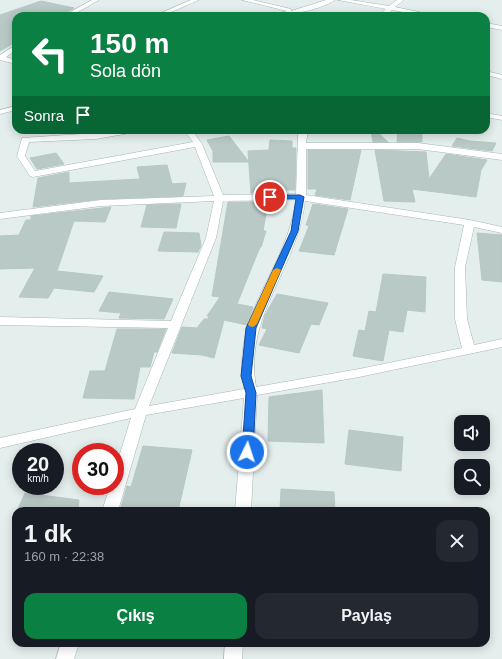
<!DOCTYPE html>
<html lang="tr">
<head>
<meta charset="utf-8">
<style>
  body { margin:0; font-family:Arial,sans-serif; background:#242831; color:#f1f3f6; height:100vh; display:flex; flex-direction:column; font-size:15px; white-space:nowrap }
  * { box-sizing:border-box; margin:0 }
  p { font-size:13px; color:#9ea1a6 }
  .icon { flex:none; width:22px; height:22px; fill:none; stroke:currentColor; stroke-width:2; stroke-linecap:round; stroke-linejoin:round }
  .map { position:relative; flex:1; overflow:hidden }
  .drawer { position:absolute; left:12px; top:507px; width:478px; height:140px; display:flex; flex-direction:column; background:#171b24; border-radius:12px; box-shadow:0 2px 10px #0003 }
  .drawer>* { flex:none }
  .top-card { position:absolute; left:12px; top:12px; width:478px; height:122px; border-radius:12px; box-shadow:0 2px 10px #0003; background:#0b8043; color:#fff; overflow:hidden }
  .controls { position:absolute; left:454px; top:415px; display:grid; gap:8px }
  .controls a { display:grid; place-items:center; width:36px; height:36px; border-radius:8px; background:#171b24; box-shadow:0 2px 10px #0003; font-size:20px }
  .speed { position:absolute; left:12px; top:443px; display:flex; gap:8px; font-size:20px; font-weight:700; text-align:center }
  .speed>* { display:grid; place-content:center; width:52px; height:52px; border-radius:50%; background:#171b24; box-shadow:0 2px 10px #0003; line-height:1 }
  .speed small { font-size:10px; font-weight:400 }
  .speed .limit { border:6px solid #d22; background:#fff; color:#111 }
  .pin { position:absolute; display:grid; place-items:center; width:34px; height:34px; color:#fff; margin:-17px; border:2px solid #fff; border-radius:50%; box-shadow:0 1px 4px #0007 }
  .me { position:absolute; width:44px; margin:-22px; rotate:4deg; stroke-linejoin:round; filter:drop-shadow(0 0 3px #0008) }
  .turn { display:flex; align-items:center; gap:14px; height:84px; padding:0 12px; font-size:18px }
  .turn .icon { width:52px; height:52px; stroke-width:2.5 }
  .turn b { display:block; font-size:28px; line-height:34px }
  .then { display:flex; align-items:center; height:38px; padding:0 12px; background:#0003; gap:8px; font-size:15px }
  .round { display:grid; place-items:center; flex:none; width:42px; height:42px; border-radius:12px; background:#242831 }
  .head { display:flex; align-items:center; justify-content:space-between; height:68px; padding:0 12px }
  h1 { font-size:24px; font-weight:600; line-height:30px }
  .cta { display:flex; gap:8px; margin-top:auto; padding:8px 12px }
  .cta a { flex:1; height:46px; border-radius:12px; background:#0b8043; color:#fff; font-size:16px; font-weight:600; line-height:46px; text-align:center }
  .cta a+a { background:#242831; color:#f1f3f6 }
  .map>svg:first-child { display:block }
  .building { fill:#b9c9c6; stroke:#b6c8c5 }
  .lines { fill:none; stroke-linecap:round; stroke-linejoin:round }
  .street-casing { stroke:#a6b7b5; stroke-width:1 }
  .street { fill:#fff; fill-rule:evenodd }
  .route { fill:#1a73e8; stroke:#114b97 }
  .slow { fill:#f59e0b }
</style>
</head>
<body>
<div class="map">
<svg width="502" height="659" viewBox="0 0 502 659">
  <rect width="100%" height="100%" fill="#e4eeec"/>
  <g class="building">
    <polygon points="41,1 74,8 60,16 16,16 16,42 0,51 0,15"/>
    <polygon points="371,130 375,130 388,142 373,142"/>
    <polygon points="398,130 422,130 422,142 397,142"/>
    <polygon points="229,136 249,162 213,162 213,151 207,140"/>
    <polygon points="457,138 470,141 496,143 492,151 452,146"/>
    <polygon points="270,140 292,141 292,148 296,148 295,190 270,190 270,193 251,193 248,151 269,150"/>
    <polygon points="308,150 361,150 350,200 315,195 317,189 308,189"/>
    <polygon points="375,150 426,152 429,179 446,154 487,160 481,170 476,197 412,189 415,202 384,201"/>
    <polygon points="56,153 64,164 37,169 30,158"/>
    <polygon points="167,165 172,184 186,183 183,196 101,199 33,207 38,178 69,172 69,183 140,179 137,167"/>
    <polygon points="228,202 268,202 263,231 266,231 261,247 260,247 237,304 253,307 247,325 224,320 214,358 202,355 172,353 182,327 197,328 204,319 208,319 209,316 207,316 220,297 212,296"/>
    <polygon points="181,204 176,228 141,227 147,205"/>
    <polygon points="313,204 348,209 334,255 299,251 309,226 306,225"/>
    <polygon points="111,207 105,222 74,221 57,271 103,276 94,292 54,288 48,298 19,297 35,268 0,269 0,236 19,235 26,220 31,220 31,216"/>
    <polygon points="164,232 199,233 201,246 198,252 158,251"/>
    <polygon points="477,233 502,235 502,282 482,280"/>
    <polygon points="383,274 426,277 425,312 407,310 403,332 389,330 383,361 353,356 359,330 365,331 369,311 376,312"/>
    <polygon points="109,292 173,299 164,319 119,318 121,313 99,311"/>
    <polygon points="277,294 328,303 319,325 311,324 299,353 259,345 267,329 262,328 265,315"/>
    <polygon points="117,329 166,329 157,352 154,352 150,367 140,367 134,399 83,398 90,371 105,371"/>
    <polygon points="322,390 324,443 268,441 269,397"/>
    <polygon points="349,430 403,437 401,471 345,464"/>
    <polygon points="143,446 192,450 178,511 120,511 127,486 131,487"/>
    <polygon points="281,489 334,492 335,511 280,511"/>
    <polygon points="25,493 79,500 78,511 17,511"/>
  </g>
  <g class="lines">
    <g class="street-casing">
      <g id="street">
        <polygon points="92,0 99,0 71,16 63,16"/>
        <polygon points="191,0 199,0 162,16 154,16"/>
        <path d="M242 0H253L291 9V11L326 0H335C319 11 284 16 265 16L287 11Z"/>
        <polygon points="338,0 351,0 389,6 397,0 404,0 395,7 438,16 424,16 392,10 385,16 378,16 386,9"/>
        <polygon points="486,23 502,26 502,30 486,27"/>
        <polygon points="16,45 16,50 6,57 16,60 16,64 0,60 0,55"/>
        <polygon points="486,71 502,75 502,79 486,75"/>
        <polygon points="16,106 16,110 0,114 0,110"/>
        <polygon points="486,113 502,116 502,120 486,117"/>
        <path d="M119 130H140L136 132 96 139 29 142 25 156 35 171 193 142 184 130H192L202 144 223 195 296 194 298 135 300 130H308L306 143H418L502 154V160L418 149H306V195L470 220 502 227V233L474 227 465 267 467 319 474 345 502 339V347L359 377 257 395 251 511H235L244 398 146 415 118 511H102L110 486H115V470L131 418 0 448V438L135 409 168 328 0 325V317L171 321 206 238 214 201 101 206 0 219V213L101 200 214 196 195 147 33 177 30 176 17 156 22 138 96 133ZM296 200C287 270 230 313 244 389L149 406 216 238 223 201ZM305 201 464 225 455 267V319L462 348 359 369 256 387C243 316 298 268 305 201Z"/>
        <polygon points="61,643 79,643 74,659 56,659"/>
        <polygon points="225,643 243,643 242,659 224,659"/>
      </g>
    </g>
    <use href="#street" class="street"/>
  </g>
  <polygon class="route" points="270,195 300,195 304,197 298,231 256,328 251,376 256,393 253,452 247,456 242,452 246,393 241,376 246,328 291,231 296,199 268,199 266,197"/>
  <polygon class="slow" points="277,268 281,270 257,324 253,327 249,326 248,324 273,270"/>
</svg>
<div class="controls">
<a><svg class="icon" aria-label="sound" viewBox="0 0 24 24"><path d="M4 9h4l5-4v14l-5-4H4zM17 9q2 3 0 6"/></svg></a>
<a><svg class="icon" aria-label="search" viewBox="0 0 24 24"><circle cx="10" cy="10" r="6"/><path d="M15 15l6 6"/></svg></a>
</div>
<div class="speed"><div>20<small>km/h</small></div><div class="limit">30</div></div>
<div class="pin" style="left:270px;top:197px;background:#d93025"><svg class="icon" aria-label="arrive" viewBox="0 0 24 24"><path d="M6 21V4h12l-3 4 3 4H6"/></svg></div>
<svg class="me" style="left:247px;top:452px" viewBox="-20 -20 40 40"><circle r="17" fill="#1a73e8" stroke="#fff" stroke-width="3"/><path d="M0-11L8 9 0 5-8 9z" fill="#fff"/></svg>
<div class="top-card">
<div class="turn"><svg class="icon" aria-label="left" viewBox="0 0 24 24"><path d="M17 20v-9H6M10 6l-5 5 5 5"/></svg><div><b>150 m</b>Sola dön</div></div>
<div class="then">Sonra<svg class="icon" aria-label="arrive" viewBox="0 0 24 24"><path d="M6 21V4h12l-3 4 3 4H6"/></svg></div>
</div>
<section class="drawer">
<div class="head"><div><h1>1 dk</h1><p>160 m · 22:38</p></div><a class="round"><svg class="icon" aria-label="close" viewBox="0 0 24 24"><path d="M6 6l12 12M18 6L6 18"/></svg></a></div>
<div class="cta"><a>Çıkış</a><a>Paylaş</a></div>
</section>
</div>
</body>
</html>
